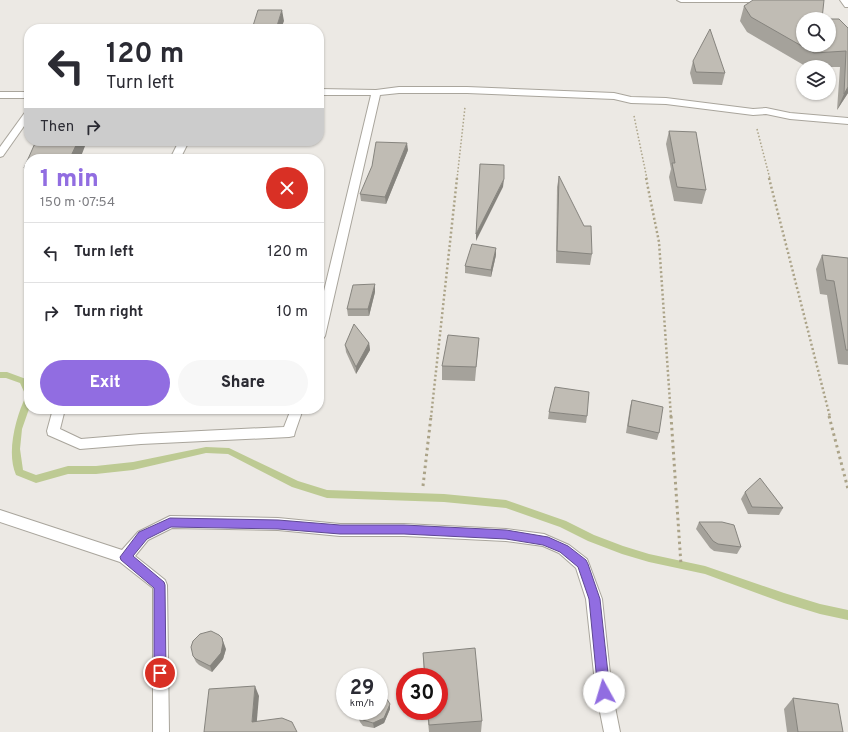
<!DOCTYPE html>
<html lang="en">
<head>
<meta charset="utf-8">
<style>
  body { margin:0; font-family:Overpass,sans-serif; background:#f7f7f7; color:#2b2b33; height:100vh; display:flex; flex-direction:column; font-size:15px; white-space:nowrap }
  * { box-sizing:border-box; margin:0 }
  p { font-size:13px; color:#7c7c81 }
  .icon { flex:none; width:22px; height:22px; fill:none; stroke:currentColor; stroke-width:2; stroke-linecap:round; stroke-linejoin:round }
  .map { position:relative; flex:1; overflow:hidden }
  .sheet { position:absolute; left:24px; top:154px; width:300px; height:260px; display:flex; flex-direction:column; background:#fff; border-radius:16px; box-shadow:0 1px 3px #0004 }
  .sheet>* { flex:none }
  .guide { position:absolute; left:24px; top:24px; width:300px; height:122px; border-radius:16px; box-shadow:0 1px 3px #0004; background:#fff; color:#2b2b33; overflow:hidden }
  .buttons { position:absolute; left:796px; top:12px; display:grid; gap:8px }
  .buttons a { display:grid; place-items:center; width:40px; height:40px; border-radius:50%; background:#fff; box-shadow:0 1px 3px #0004; font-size:20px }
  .speed { position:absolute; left:336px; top:668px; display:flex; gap:8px; font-size:20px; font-weight:700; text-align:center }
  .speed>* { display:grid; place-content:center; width:52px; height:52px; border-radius:50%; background:#fff; box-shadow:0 1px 3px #0004; line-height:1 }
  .speed small { font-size:10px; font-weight:400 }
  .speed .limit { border:6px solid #d22; background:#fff; color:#111 }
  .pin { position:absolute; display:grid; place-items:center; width:34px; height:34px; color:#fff; margin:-17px; border:2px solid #fff; border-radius:50%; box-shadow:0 1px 4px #0007 }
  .me { position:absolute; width:44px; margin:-22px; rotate:354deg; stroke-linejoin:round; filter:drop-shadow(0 0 3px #0008) }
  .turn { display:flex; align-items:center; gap:14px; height:84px; padding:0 16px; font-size:18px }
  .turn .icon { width:52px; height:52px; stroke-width:2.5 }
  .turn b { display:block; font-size:28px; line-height:34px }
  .then { display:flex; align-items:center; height:38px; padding:0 16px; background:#0003; gap:8px; font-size:15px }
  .round { display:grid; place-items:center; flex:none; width:42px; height:42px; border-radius:21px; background:#f7f7f7 }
  .overview { display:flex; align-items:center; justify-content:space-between; height:68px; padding:0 16px }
  h1 { font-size:24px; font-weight:800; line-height:30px; color:#916de1 }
  .button { display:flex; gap:8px; margin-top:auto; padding:8px 16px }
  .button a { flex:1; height:46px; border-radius:24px; background:#916de1; color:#fff; font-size:16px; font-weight:800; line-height:46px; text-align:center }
  .button a+a { background:#f7f7f7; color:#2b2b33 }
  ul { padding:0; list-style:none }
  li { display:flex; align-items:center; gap:12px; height:60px; padding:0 16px; border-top:1px solid #e1e1e2 }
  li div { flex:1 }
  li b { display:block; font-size:15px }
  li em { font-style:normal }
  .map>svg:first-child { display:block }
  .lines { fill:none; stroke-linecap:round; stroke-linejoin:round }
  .stream { fill:#bdca93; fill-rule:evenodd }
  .minor-casing { stroke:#a9a59c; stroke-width:2 }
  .path-far2 { stroke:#aba388; stroke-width:1.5; stroke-dasharray:1.5 2; stroke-linecap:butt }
  .path-far1 { stroke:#aba388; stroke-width:2.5; stroke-dasharray:2 2.5; stroke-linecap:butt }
  .path { stroke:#aba388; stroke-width:3; stroke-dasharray:2.5 3.5; stroke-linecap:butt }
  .minor { fill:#fff; fill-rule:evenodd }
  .wall { fill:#a5a29b }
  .shaded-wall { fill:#86847e }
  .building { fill:#c0bcb4; stroke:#86847e }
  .route { fill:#916de1; stroke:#5e4792 }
</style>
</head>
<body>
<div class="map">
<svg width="848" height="732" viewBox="0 0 848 732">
  <rect width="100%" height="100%" fill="#ece9e4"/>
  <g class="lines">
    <path class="stream" d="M0 372H7L26 379 29 385V409L22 429 20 449 23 470 36 475 68 466H96L133 462 206 447 229 448 298 481 327 490 444 494 506 500 566 521 594 535 623 546 649 554 705 566 784 593 820 604 848 610V620L820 614 784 603 705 574 649 562 622 554 588 541 560 527 506 508 444 502 327 498 292 487 228 454 206 453 133 470 96 474H68L36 483 16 475C6 453 16 416 26 396L20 383 6 378H0Z"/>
    <g class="minor-casing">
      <g id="minor">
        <polygon points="677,0 774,0 770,2 681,2"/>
        <polygon points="840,0 848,0 848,7 845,7"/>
        <polygon points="399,87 467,87 614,93 631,97 666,98 753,109 766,108 790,113 848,118 848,124 790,119 766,114 753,115 666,104 631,103 614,99 467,93 399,93 380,95 325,336 323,339 319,340 319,312 371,95 319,95 319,89 376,90"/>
        <rect x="0" y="92" width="29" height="6"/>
        <polygon points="29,110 29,119 3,156 0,157 0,147 26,111"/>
        <polygon points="179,141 189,141 180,159 170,159"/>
        <polygon points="53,409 65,409 60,429 81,439 141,434 284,427 291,409 303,409 295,432 294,436 289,437 141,444 80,449 48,435 47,431"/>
        <polygon points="0,510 122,550 138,532 170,516 278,518 340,524 404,524 506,529 544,534 569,545 587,559 589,564 602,599 612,692 620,732 604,732 596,692 586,599 576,568 559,553 543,546 506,541 404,536 340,536 278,530 172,528 148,540 135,556 165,580 167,585 169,732 153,732 153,588 120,562 0,522"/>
      </g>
    </g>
    <g class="path-far2">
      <polyline points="634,116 647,179"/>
      <polyline points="757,129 770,179"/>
      <polyline points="457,179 465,107"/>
    </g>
    <g class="path-far1">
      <polyline points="646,178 659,242 671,417"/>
      <polyline points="769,178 830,417"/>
      <polyline points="431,417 457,178"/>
    </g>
    <g class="path">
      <polyline points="671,416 681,565"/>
      <polyline points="829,416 848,489"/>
      <polyline points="423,486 431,416"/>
    </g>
    <use href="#minor" class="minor"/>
  </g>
  <g class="wall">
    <polygon points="744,6 822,19 848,28 848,93 837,110 840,67 807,67 747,32 740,21"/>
    <polygon points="693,61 725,73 722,85 693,84 690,73"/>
    <polygon points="669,131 706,190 702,204 674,201 669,177 671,169 666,144"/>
    <polygon points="408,150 386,204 361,201 360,194"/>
    <polygon points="559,176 592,254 590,265 556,263 557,187"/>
    <polygon points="496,255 491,277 465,273 465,266"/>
    <polygon points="822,255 848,258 848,365 838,364 827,295 820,294 816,269"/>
    <polygon points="375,292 369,316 348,316 347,309"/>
    <polygon points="479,338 475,381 442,380 442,366"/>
    <polygon points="369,343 370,350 356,374 346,352 345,345"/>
    <polygon points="632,400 659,433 657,440 626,433 630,407"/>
    <polygon points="549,412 587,416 586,423 548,419"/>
    <polygon points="745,492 783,508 779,515 748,514 741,499"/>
    <polygon points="699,522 741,547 737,554 714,551 710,548 696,529"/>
    <polygon points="226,649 223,659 212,672 199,665 196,662 193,656"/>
    <polygon points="423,653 482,721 481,732 429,732 427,711 439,711 439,677 424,677"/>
    <polygon points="793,698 843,732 787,732 784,709"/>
    <polygon points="390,709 384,723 374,728 363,726 360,722 356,711 379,711"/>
  </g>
  <g class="shaded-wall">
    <polygon points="282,10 284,21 281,29 276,29"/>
    <polygon points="848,87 848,93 837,110 844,94"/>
    <polygon points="78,141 87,141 80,159 67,159"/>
    <polygon points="407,143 408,150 386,204 385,197"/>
    <polygon points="29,167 29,180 24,168"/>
    <polygon points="504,179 503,187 476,241 476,234"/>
    <polygon points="496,248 496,255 491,277 491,270"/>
    <polygon points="375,284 375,292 369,316 368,309"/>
    <polygon points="369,343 370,350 356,374 356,367"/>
    <polygon points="222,638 226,649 223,659 212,672 210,666"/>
    <polygon points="255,686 259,696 256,731 252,722"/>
    <polygon points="390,704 390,709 384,723 374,728 373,723"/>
  </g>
  <g class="building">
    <polygon points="753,0 824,0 822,19 827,19 803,19 803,45 829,45 829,19 839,19 848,28 848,87 844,94 846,51 814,53 751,17 744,6"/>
    <polygon points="258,10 282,10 276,29 252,29"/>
    <polygon points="710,29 725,73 696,72 693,61"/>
    <polygon points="669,131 696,132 706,190 677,187 672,163 675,163"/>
    <polygon points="36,141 78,141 70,158 67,159 29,159 29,167 24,168"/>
    <polygon points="376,142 407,143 385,197 360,194 372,166"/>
    <polygon points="480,164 504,165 504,179 476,234"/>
    <polygon points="559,176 584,226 591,226 592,254 557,251"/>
    <polygon points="472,244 496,248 491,270 465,266"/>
    <polygon points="822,255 848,258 848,350 846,350 834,281 826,280"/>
    <polygon points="375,284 368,309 347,309 353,285"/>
    <polygon points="354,324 369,343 356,367 345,345"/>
    <polygon points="448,335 479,338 476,367 442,366"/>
    <polygon points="555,387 589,392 587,416 549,412"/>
    <polygon points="632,400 663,407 659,433 628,426"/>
    <polygon points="760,478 783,508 752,507 745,492"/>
    <polygon points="699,522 722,522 734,525 741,547 718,544 713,541"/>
    <polygon points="211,631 219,635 222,638 223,643 221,653 210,666 196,659 193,656 191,647 193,641 200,634"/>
    <polygon points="475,648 482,721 429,725 428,711 439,711 439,677 425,677 423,653"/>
    <polygon points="255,686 252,722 282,718 292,722 297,732 204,732 209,689"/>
    <polygon points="379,691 383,693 390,704 384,718 373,723 363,720 359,716 357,711 379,711"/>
    <polygon points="793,698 838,704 843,732 798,732"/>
  </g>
  <polygon class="route" points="170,518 278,520 340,525 404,525 506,530 548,537 568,546 586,560 588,564 600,599 610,692 609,696 604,698 600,696 598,692 589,599 578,567 560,552 543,545 506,539 404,534 340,534 278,529 171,527 147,539 133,556 164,582 165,585 166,673 165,678 160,679 156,678 154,673 154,588 121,560 120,557 139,532"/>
</svg>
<div class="buttons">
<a><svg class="icon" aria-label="search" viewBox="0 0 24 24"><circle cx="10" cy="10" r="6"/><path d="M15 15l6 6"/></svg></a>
<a><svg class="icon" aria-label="layers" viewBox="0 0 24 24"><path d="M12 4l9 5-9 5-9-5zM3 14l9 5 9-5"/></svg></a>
</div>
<div class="speed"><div>29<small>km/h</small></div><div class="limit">30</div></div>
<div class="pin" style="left:160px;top:673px;background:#d93025"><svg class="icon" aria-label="arrive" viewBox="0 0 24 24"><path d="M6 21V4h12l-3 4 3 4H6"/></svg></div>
<svg class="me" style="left:604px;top:692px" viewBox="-20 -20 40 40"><circle r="19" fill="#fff"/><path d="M0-13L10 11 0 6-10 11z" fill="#916de1"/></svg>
<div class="guide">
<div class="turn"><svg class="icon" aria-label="left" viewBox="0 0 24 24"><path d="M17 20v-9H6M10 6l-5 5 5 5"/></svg><div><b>120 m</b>Turn left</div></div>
<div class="then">Then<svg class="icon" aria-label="right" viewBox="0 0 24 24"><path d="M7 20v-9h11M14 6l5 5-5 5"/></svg></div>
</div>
<section class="sheet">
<div class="overview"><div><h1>1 min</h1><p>150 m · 07:54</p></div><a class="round" style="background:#d93025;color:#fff"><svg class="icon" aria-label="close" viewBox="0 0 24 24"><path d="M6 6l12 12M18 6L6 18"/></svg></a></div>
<ul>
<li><svg class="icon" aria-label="left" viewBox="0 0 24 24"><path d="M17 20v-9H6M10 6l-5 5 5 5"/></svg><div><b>Turn left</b></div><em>120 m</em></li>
<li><svg class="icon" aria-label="right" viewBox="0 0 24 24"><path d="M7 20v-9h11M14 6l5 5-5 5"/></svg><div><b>Turn right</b></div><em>10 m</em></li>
</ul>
<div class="button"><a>Exit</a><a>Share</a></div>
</section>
</div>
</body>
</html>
